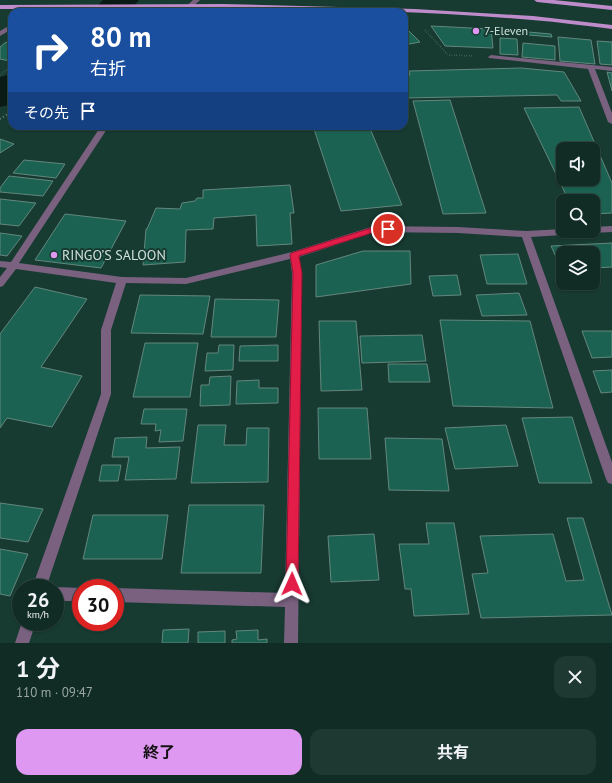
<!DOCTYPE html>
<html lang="ja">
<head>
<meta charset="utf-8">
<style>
  body { margin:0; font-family:"PT Sans","Noto Sans JP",sans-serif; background:#1e3832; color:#f1f3f6; height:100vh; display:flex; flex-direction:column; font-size:15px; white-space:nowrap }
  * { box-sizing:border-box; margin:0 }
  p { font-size:13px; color:#9ca7a7 }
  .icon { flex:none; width:22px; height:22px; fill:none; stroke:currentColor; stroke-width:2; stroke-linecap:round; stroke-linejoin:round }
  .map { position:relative; height:643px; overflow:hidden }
  .details { display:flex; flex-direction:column; background:#112c25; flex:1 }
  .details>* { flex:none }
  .top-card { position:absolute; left:8px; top:8px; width:400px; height:122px; border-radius:12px; box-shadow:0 1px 3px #0004,0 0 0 1px #304842; background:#1a4fa0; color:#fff; overflow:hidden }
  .buttons { position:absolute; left:556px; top:142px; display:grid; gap:8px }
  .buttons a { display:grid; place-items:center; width:44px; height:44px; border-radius:8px; background:#112c25; box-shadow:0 1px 3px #0004,0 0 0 1px #304842; font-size:20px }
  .speed { position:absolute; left:12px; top:579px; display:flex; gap:8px; font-size:20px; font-weight:700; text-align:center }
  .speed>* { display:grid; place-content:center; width:52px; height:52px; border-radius:50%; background:#112c25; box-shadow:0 1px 3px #0004,0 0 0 1px #304842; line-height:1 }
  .speed small { font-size:10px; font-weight:400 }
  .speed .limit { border:6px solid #d22; background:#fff; color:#111 }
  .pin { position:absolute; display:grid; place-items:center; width:34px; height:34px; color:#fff; margin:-17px; border:2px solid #fff; border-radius:50%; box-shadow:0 1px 4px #0007 }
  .me { position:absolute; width:44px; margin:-22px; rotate:1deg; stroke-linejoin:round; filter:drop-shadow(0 0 3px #0008) }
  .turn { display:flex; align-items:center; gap:14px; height:84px; padding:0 16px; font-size:18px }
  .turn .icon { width:52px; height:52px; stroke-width:2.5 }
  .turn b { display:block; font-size:28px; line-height:34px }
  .then { display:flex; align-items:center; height:38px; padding:0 16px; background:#0003; gap:8px; font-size:15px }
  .round { display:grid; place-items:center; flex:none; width:42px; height:42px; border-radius:12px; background:#1e3832 }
  .summary { display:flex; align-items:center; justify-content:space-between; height:68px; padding:0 16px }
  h1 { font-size:24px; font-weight:700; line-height:30px }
  .primary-button { display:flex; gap:8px; margin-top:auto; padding:8px 16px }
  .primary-button a { flex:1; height:46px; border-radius:12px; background:#df98f2; color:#111; font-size:16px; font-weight:700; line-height:46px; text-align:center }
  .primary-button a+a { background:#1e3832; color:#f1f3f6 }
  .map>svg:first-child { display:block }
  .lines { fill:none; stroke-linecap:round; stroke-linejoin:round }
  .river { fill:#0a1b16; fill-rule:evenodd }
  .building { fill:#1c6253; stroke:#63877d; fill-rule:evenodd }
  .path-far1 { stroke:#66827a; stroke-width:1.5; stroke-dasharray:0.5 2; stroke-linecap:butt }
  .path { stroke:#66827a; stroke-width:2; stroke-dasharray:1 2.5; stroke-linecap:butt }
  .minor { fill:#79617f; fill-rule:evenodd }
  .major { fill:#be8ccb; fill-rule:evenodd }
  .route { fill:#e11d48; stroke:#92132f }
  .poi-dot { fill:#df98f2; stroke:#173a31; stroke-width:1.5 }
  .labels { text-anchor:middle; stroke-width:4; stroke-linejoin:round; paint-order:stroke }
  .far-poi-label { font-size:12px; fill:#cee1db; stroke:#173a31; text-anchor:start }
  .poi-label { font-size:14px; fill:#cee1db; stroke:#173a31; text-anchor:start }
</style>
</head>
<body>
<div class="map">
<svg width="612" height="643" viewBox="0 0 612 643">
  <rect width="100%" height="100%" fill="#173a31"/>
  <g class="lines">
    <g class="river">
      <polygon points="103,0 139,0 129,12 92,12"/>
      <polygon points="12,74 12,104 0,107 0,77"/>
    </g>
  </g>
  <g class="building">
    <polygon points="404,26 420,42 404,45"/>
    <polygon points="431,26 491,29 493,48 445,46"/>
    <polygon points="502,30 515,31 515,34 502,33"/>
    <polygon points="517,31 551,34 552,37 517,34"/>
    <polygon points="558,37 591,40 595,64 560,61"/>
    <polygon points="500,38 517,39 518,55 500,54"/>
    <polygon points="597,41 612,42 612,65 600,64"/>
    <polygon points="6,42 12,44 12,60 10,61 0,59 0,47"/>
    <polygon points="523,43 555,46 555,60 522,57"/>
    <polygon points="521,68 564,72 581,101 561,101 557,95 404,98 404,75 410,75 409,71"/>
    <polygon points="607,72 612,73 612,91"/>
    <polygon points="450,100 486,213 443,214 413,101"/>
    <path d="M579 107 612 183V213L593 214V201H569L524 108ZM563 149H593V179H563Z"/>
    <polygon points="313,126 369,126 402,205 341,211"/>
    <polygon points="0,139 14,144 0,153"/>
    <polygon points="24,160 65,164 56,178 13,173"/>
    <polygon points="9,176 53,181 43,196 0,192 0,188"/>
    <polygon points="290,185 294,213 290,213 292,244 257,246 256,215 214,218 213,229 186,230 185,262 143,265 146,229 147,229 156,208 180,209 182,203 195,201 197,198 203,198 203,190"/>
    <polygon points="0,199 36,203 19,226 0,224"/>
    <polygon points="65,214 126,221 101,268 35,260"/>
    <polygon points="0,233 22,236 7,256 0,255"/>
    <polygon points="612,243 612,267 593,268 593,253 563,253 563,270 562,270 551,246"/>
    <polygon points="363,251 410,251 411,284 316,297 316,265"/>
    <polygon points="518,254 527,284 487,284 480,255"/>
    <polygon points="457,275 461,295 433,296 429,276"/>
    <polygon points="35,287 87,299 41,367 82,376 52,427 7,418 0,428 0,334"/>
    <polygon points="519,293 527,315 482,316 476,295"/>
    <polygon points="140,295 210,296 203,334 131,333"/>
    <polygon points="215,299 279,300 276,337 211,337"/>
    <polygon points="440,320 530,321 553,408 453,406"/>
    <polygon points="319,321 356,321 362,390 321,391"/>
    <polygon points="582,331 612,331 612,357 592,358"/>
    <polygon points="422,335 426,361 362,363 360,336"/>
    <polygon points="145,343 198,343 190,397 133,397"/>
    <polygon points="219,345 234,345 233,370 205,371 207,353 218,353"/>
    <polygon points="278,345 278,361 239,361 240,346"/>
    <polygon points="388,364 427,364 430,382 389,382"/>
    <polygon points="612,370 612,392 601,393 593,371"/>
    <polygon points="231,376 230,405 200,406 201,385 209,385 210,377"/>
    <polygon points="259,380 259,388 278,388 278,403 236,404 237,381"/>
    <polygon points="318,408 367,408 371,459 319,459"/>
    <polygon points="144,409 187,409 183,441 159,442 161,430 155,431 156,424 141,424"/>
    <polygon points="572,417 592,483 539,483 522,418"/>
    <polygon points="198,425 226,425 224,445 246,445 247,428 269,428 268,482 191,483"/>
    <polygon points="506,425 518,466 455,469 445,428"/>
    <polygon points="147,437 146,448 180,447 176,479 125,480 129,457 112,457 115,438"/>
    <polygon points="385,438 442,439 449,491 389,490"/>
    <polygon points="102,465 121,465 118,481 99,481"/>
    <polygon points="0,503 43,509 28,542 0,538"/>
    <polygon points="189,505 264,505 261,573 181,573"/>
    <polygon points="93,515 168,515 162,559 83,559"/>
    <polygon points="567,518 583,518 612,615 481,618 472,574 488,573 480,536 553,534 566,581 584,580"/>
    <polygon points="426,523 454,523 469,614 414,616 411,589 405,589 399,544 429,544"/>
    <polygon points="374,534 379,580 331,582 328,536"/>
    <polygon points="0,549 28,554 10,596 0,594"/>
    <polygon points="189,629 188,643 162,643 163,630"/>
    <polygon points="258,630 258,640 267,639 267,643 232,643 232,640 237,639 236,631"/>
    <polygon points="225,631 225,643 198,643 198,632"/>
  </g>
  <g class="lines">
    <g class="path-far1">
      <polyline points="425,30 448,55 473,56"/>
      <polyline points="0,75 12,66"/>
      <polyline points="10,113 12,111"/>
    </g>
    <polyline class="path" points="0,119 11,112"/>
    <g class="minor">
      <polygon points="193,0 200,0 187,12 180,12"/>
      <polygon points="42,5 47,6 37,12 30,12"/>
      <polygon points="12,24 12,29 0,36 0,31"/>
      <polygon points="491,55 612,67 612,71 595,69 612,113 612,124 608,122 588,69 489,58 488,57"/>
      <polygon points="101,126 109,126 19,263 122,277 186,278 292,252 374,226 458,227 526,231 563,229 563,231 582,231 578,234 531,237 612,462 612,484 608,483 606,479 522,237 458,233 375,232 299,257 302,273 298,643 284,643 285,607 115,602 115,588 285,593 292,273 290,259 186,284 126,283 111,330 111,394 46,588 32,588 101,394 101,330 116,283 16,269 3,286 0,287 0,277 7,268 0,267 0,261 11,262"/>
      <polygon points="612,226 612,232 593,233 589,231 593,231 593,227"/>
      <polygon points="55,587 83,588 81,588 81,601 55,601 55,588 53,588"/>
      <polygon points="22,622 36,622 29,643 15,643"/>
    </g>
    <g class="major">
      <polygon points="534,0 554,0 612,6 612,10 537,2"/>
      <path d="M223 4 415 9 533 16 612 25V29C586 26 559 22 532 20 356 5 178 9 0 9V5Z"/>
    </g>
  </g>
  <polygon class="route" points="374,227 388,227 392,229 388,232 375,232 299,256 302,273 298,584 297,588 292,590 288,588 286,584 293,273 290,255 291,253"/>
  <g class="poi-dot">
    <circle cx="476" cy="31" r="4"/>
    <circle cx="54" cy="255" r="4"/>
  </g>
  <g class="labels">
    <g class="far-poi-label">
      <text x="484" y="35">7-Eleven</text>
    </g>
    <g class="poi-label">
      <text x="62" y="260">RINGO’S SALOON</text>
    </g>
  </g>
</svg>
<div class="buttons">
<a><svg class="icon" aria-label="sound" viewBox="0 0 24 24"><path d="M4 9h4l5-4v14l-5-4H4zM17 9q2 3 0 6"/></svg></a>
<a><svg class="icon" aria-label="search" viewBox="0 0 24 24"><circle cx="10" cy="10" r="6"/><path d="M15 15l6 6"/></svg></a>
<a><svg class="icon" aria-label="layers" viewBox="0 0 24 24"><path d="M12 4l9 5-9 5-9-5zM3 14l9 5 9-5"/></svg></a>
</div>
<div class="speed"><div>26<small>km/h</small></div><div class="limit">30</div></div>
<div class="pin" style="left:388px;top:229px;background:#d93025"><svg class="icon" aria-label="arrive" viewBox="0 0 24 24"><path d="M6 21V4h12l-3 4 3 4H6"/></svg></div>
<svg class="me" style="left:292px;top:584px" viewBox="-20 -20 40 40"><path d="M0-17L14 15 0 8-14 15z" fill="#e11d48" stroke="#fff" stroke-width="4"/></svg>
<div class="top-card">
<div class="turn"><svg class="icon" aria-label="right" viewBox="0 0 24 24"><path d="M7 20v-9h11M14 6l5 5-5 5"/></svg><div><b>80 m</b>右折</div></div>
<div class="then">その先<svg class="icon" aria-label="arrive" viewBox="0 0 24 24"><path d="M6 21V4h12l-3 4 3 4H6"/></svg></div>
</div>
</div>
<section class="details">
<div class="summary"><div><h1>1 分</h1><p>110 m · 09:47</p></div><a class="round"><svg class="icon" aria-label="close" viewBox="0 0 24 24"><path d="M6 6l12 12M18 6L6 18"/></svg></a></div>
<div class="primary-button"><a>終了</a><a>共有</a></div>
</section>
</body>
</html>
